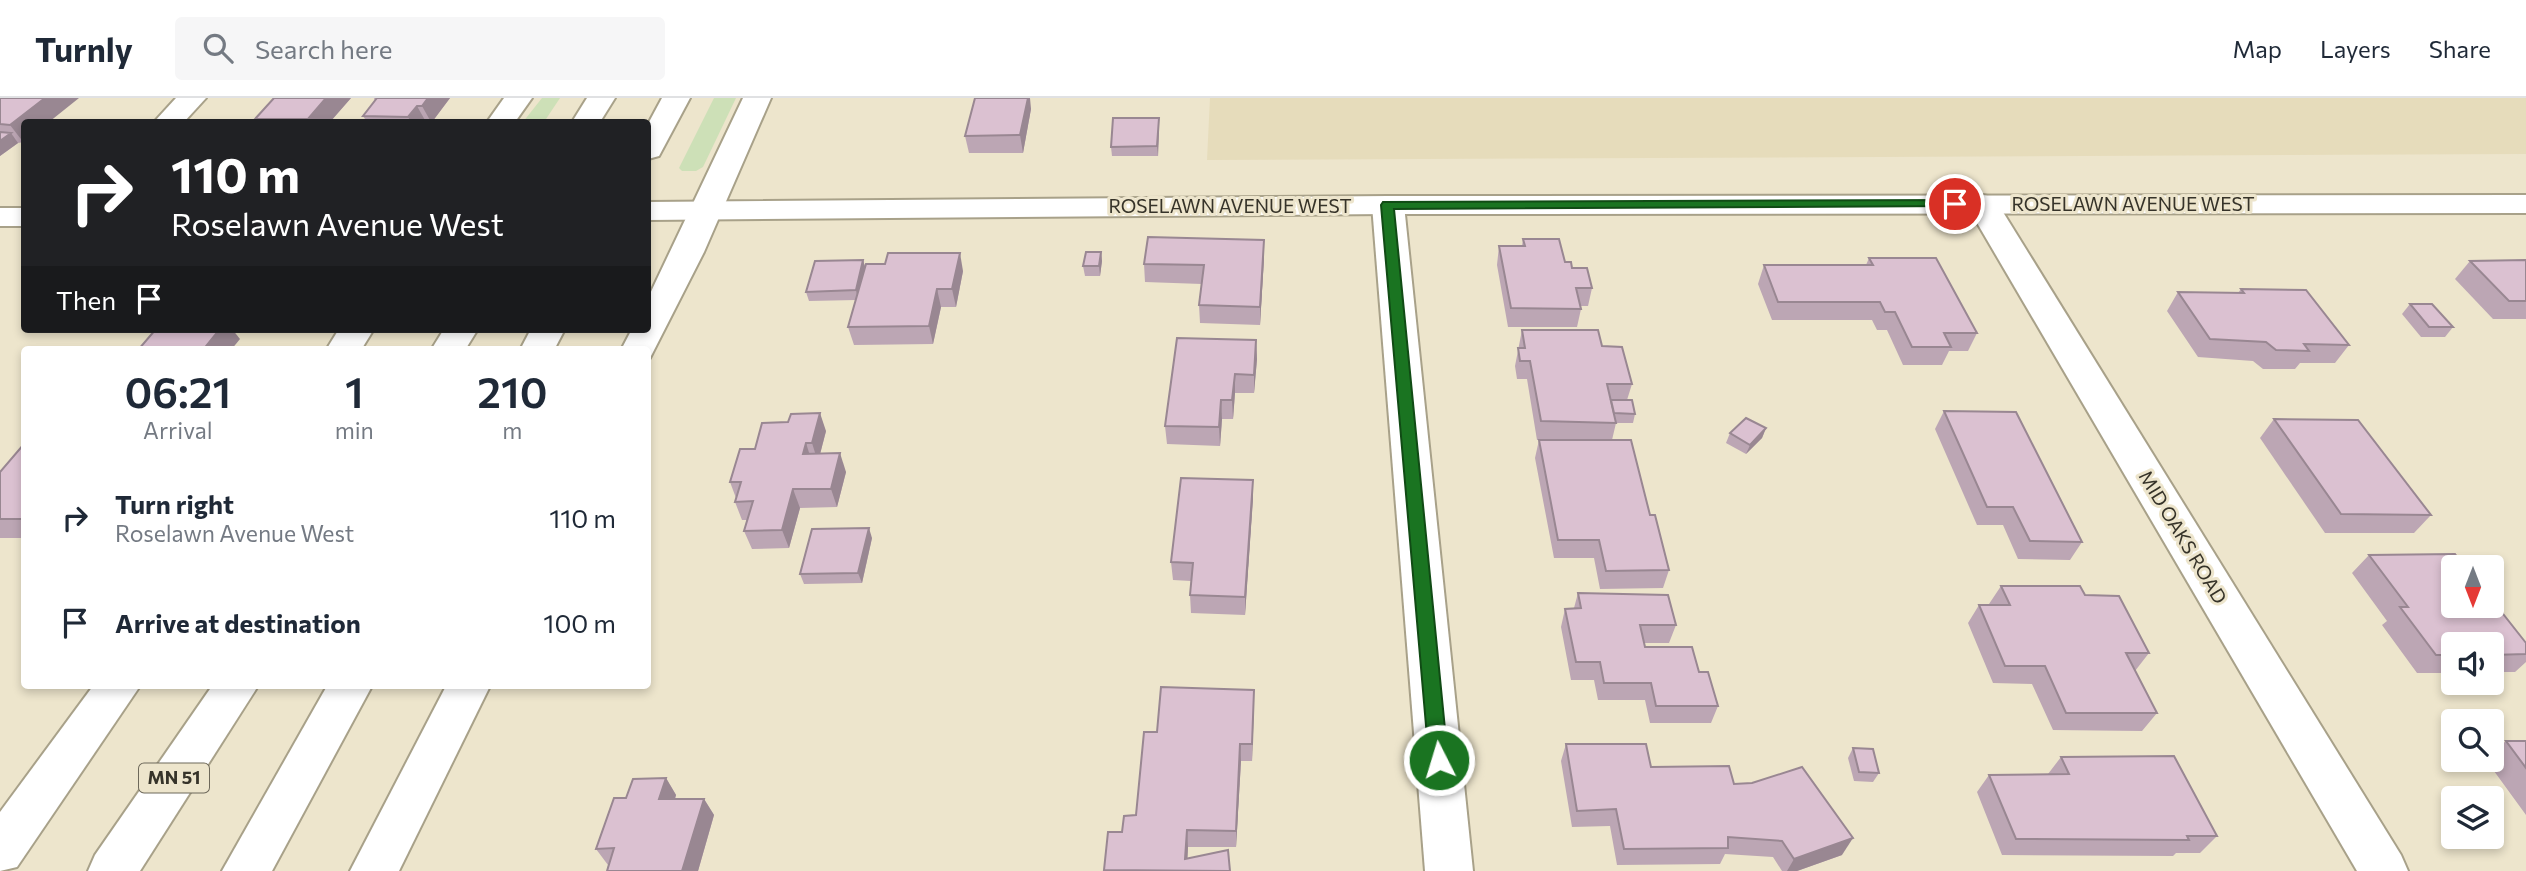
<!DOCTYPE html>
<html lang="en">
<head>
<meta charset="utf-8">
<style>
  body { margin:0; font-family:Commissioner,sans-serif; background:#f6f6f7; color:#1f2937; height:100vh; display:flex; flex-direction:column; font-size:26px; white-space:nowrap }
  * { box-sizing:border-box; margin:0 }
  p { font-size:23px; color:#747a83 }
  .icon { flex:none; width:38px; height:38px; fill:none; stroke:currentColor; stroke-width:2; stroke-linecap:round; stroke-linejoin:round }
  .map { position:relative; flex:1; overflow:hidden }
  .side { position:absolute; left:21px; top:248px; width:630px; height:343px; display:flex; flex-direction:column; background:#fff; border-radius:7px; box-shadow:0 4px 10px #0003 }
  .side>* { flex:none }
  .hud { position:absolute; left:21px; top:21px; width:630px; height:214px; border-radius:7px; box-shadow:0 4px 10px #0003; background:#202124; color:#fff; overflow:hidden }
  .needle { width:46px; rotate:180deg }
  .controls { position:absolute; left:2441px; top:457px; display:grid; gap:14px }
  .controls a { display:grid; place-items:center; width:63px; height:63px; border-radius:7px; background:#fff; box-shadow:0 4px 10px #0003; font-size:35px }
  .pin { position:absolute; display:grid; place-items:center; width:60px; height:60px; color:#fff; margin:-30px; border:4px solid #fff; border-radius:50%; box-shadow:0 2px 7px #0007 }
  .me { position:absolute; width:77px; margin:-38px; rotate:355deg; stroke-linejoin:round; filter:drop-shadow(0 0 5px #0008) }
  .turn { display:flex; align-items:center; gap:24px; height:147px; padding:0 35px; font-size:32px }
  .turn .icon { width:91px; height:91px; stroke-width:2.5 }
  .turn b { display:block; font-size:49px; line-height:60px }
  .then { display:flex; align-items:center; height:66px; padding:0 35px; background:#0003; gap:14px; font-size:26px }
  .eta { display:flex; justify-content:space-evenly; align-items:center; height:119px; text-align:center }
  .eta b { font-size:42px; font-weight:600; line-height:49px }
  ul { padding:0; list-style:none }
  li { display:flex; align-items:center; gap:21px; height:105px; padding:0 35px }
  li div { flex:1 }
  li b { display:block; font-size:26px }
  li em { font-style:normal }
  header { display:flex; align-items:center; gap:42px; box-sizing:border-box; height:98px; padding:0 35px; background:#fff; border-bottom:2px solid #e0e1e3 }
  header strong { font-size:33px }
  nav { display:flex; gap:38px; margin-inline-start:auto; font-size:24px }
  .search { width:490px; height:63px; background:#f6f6f7; display:flex; align-items:center; gap:18px; box-sizing:border-box; padding:0 24px; border-radius:7px; color:#747a83; font-size:26px }
  .map>svg:first-child { display:block }
  .built { fill:#e6dcbb }
  .green { fill:#cde0b7 }
  .lines { fill:none; stroke-linecap:round; stroke-linejoin:round }
  .minor-casing { stroke:#a8a189; stroke-width:4 }
  .tertiary-casing { stroke:#a8a189; stroke-width:4 }
  .primary-casing { stroke:#a8a189; stroke-width:4 }
  .minor { fill:#fff; fill-rule:evenodd }
  .tertiary { fill:#fff; fill-rule:evenodd }
  .primary { fill:#fff; fill-rule:evenodd }
  .wall { fill:#bca6b4 }
  .shaded-wall { fill:#998792 }
  .building { fill:#dbc1d1; stroke:#998792; stroke-width:2 }
  .route { fill:#1a7421; stroke:#114b15; stroke-width:2 }
  .labels { text-anchor:middle; stroke-width:6; stroke-linejoin:round; paint-order:stroke }
  .shield { fill:#ede5cc; stroke:#6d685a; stroke-width:2 }
  .shield-label { font-size:18px; font-weight:bold; fill:#363329 }
  .street-label { font-size:19px; fill:#363329; stroke:#ede5cc }
</style>
</head>
<body>
<header>
<strong>Turnly</strong>
<div class="search"><svg class="icon" aria-label="search" viewBox="0 0 24 24"><circle cx="10" cy="10" r="6"/><path d="M15 15l6 6"/></svg>Search here</div>
<nav><a>Map</a><a>Layers</a><a>Share</a></nav>
</header>
<div class="map">
<svg width="2526" height="773" viewBox="0 0 2526 773">
  <rect width="100%" height="100%" fill="#ede5cc"/>
  <polygon class="built" points="1210,0 2526,0 2526,56 1207,62"/>
  <g class="green">
    <polygon points="542,0 560,0 544,24 523,24"/>
    <polygon points="714,0 736,0 703,69 696,73 682,73 679,70"/>
  </g>
  <g class="lines">
    <g class="minor-casing">
      <g id="minor">
        <polygon points="176,0 206,0 184,24 154,24"/>
        <polygon points="504,0 532,0 515,24 487,24"/>
        <polygon points="743,0 771,0 704,154 650,260 648,261 648,252 621,252 632,231 648,231 648,200"/>
        <polygon points="1982,97 1993,99 1998,106 2401,757 2408,773 2357,773 1966,106 1971,99"/>
        <polygon points="1388,98 1399,100 1404,107 1473,773 1425,773 1372,107 1377,100"/>
        <polygon points="339,231 374,231 361,252 326,252"/>
        <polygon points="93,588 140,588 17,769 0,773 0,714"/>
        <polygon points="446,588 490,588 399,773 350,773"/>
      </g>
    </g>
    <g class="tertiary-casing">
      <g id="tertiary">
        <polygon points="2526,97 2526,115 1388,116 648,122 648,104 1388,98"/>
        <rect x="0" y="110" width="24" height="18"/>
      </g>
    </g>
    <g class="primary-casing">
      <g id="primary">
        <polygon points="587,0 615,0 600,24 572,24"/>
        <polygon points="662,0 690,0 659,58 648,61 648,26"/>
        <polygon points="444,231 478,231 465,252 431,252"/>
        <polygon points="531,231 565,231 554,252 520,252"/>
        <polygon points="212,588 258,588 140,773 88,773 95,757"/>
        <polygon points="327,588 372,588 272,773 222,773"/>
      </g>
    </g>
    <use href="#minor" class="minor"/>
    <use href="#tertiary" class="tertiary"/>
    <use href="#primary" class="primary"/>
  </g>
  <g class="wall">
    <polygon points="0,0 24,24 24,44 18,45 0,58"/>
    <polygon points="351,0 330,24 258,24 255,21"/>
    <polygon points="374,0 450,0 432,24 367,24 363,18 375,3"/>
    <polygon points="1031,11 1023,55 969,55 965,38"/>
    <polygon points="1159,29 1158,58 1112,58 1111,49"/>
    <polygon points="1523,141 1565,164 1572,170 1592,190 1588,208 1581,208 1581,211 1577,229 1508,229 1497,167 1499,148 1522,148"/>
    <polygon points="1101,154 1102,163 1100,178 1085,178 1083,168"/>
    <polygon points="1264,160 1260,227 1200,225 1199,207 1202,186 1145,184 1144,166"/>
    <polygon points="1869,160 1977,235 1968,253 1949,253 1942,267 1903,267 1887,232 1877,232 1872,222 1772,222 1758,186 1764,167 1866,167"/>
    <polygon points="863,162 865,169 963,173 956,209 941,209 933,246 854,247 848,229 856,202 809,203 806,194"/>
    <polygon points="2526,162 2526,221 2493,221 2455,181 2470,163"/>
    <polygon points="2241,191 2349,247 2335,265 2300,265 2295,271 2263,271 2253,263 2198,259 2167,213 2178,194 2238,195"/>
    <polygon points="2410,206 2453,229 2445,239 2421,239 2402,216"/>
    <polygon points="1522,232 1602,248 1632,286 1627,302 1635,316 1633,325 1616,325 1612,342 1650,417 1669,472 1663,490 1600,491 1594,460 1554,460 1535,360 1539,342 1541,342 1537,342 1527,281 1517,281 1515,268"/>
    <polygon points="1256,242 1257,261 1254,295 1235,295 1233,321 1222,321 1220,348 1167,346 1165,328"/>
    <polygon points="1944,313 2082,444 2070,462 2018,461 2003,427 1977,427 1935,331"/>
    <polygon points="2274,321 2431,417 2414,435 2325,435 2260,340"/>
    <polygon points="1766,330 1762,340 1746,356 1726,345 1730,335"/>
    <polygon points="826,333 820,356 846,374 837,409 800,410 789,450 752,451 744,433 747,422 742,422 735,404 736,400 730,384"/>
    <polygon points="24,346 24,440 0,440 0,374"/>
    <polygon points="1253,400 1245,517 1191,515 1190,497 1191,483 1173,482 1171,464"/>
    <polygon points="872,440 862,485 804,486 800,476"/>
    <polygon points="2369,457 2526,545 2526,564 2515,574 2492,574 2492,546 2454,546 2454,575 2417,575 2382,527 2387,523 2352,475"/>
    <polygon points="2001,488 2085,497 2149,555 2135,573 2157,615 2142,633 2053,632 2032,586 1993,585 1968,525 1979,507 1990,507 1989,506"/>
    <polygon points="1578,495 1676,527 1669,545 1644,545 1645,549 1699,574 1718,608 1711,625 1650,625 1645,602 1598,602 1594,582 1571,582 1561,529 1565,511 1574,510"/>
    <polygon points="1254,592 1252,663 1241,663 1236,749 1188,749 1187,761 1230,773 1104,773 1108,734 1122,734 1136,717 1157,634"/>
    <polygon points="2506,643 2526,643 2526,717 2486,662 2492,662 2492,655"/>
    <polygon points="1566,646 1651,669 1734,686 1842,757 1797,773 1782,773 1773,759 1725,756 1720,766 1617,767 1610,728 1572,729 1561,663"/>
    <polygon points="1853,650 1879,675 1873,684 1854,683 1848,660"/>
    <polygon points="2061,659 2217,738 2200,755 2176,755 2173,758 2002,757 1977,694 1989,677 2048,676"/>
    <polygon points="666,680 676,697 675,701 704,701 714,717 698,773 607,773 608,767 596,751 626,700"/>
  </g>
  <g class="shaded-wall">
    <polygon points="45,0 79,0 49,24 24,24 24,45 10,27"/>
    <polygon points="326,0 351,0 330,24 310,24 308,21"/>
    <polygon points="428,0 450,0 432,24 431,24 422,8"/>
    <polygon points="1028,0 1030,0 1031,11 1023,55 1020,37"/>
    <polygon points="417,8 426,24 411,24 408,19"/>
    <polygon points="1159,20 1159,29 1158,58 1157,48"/>
    <polygon points="11,35 18,45 0,58 0,43"/>
    <polygon points="1264,142 1264,160 1260,227 1260,209"/>
    <polygon points="1101,154 1102,163 1100,178 1099,168"/>
    <polygon points="960,155 963,173 956,209 952,191"/>
    <polygon points="863,162 866,172 858,202 856,192"/>
    <polygon points="937,191 941,209 933,246 929,228"/>
    <polygon points="220,231 232,231 240,241 231,252 203,252"/>
    <polygon points="1256,242 1257,261 1254,295 1254,277"/>
    <polygon points="1235,276 1235,295 1233,321 1232,302"/>
    <polygon points="1221,302 1222,321 1220,348 1219,329"/>
    <polygon points="820,315 826,333 818,364 812,345"/>
    <polygon points="1766,330 1762,340 1746,356 1750,347"/>
    <polygon points="806,345 812,364 803,356"/>
    <polygon points="840,355 846,374 837,409 831,391"/>
    <polygon points="1253,382 1253,400 1245,517 1245,499"/>
    <polygon points="793,391 800,410 789,450 782,432"/>
    <polygon points="869,430 872,440 862,485 858,475"/>
    <polygon points="1254,592 1254,609 1252,663 1252,646"/>
    <polygon points="1240,646 1241,663 1236,749 1236,733"/>
    <polygon points="666,680 676,697 670,717 659,701"/>
    <polygon points="704,701 714,717 698,773 682,773"/>
    <polygon points="1187,732 1188,749 1187,773 1185,761"/>
    <polygon points="1853,740 1842,757 1797,773 1787,773 1794,761"/>
  </g>
  <g class="building">
    <polygon points="0,0 45,0 10,27 0,26"/>
    <polygon points="274,0 326,0 308,21 255,21"/>
    <polygon points="377,0 428,0 422,8 417,8 408,19 363,18"/>
    <polygon points="975,0 1028,0 1020,37 965,38"/>
    <polygon points="1113,20 1159,20 1157,48 1111,49"/>
    <polygon points="0,34 11,35 0,43"/>
    <polygon points="1148,139 1264,142 1260,209 1199,207 1204,167 1144,166"/>
    <polygon points="1523,141 1559,141 1565,164 1571,164 1572,170 1587,170 1592,190 1576,190 1581,211 1511,210 1499,148 1525,148"/>
    <polygon points="1086,154 1101,154 1099,168 1083,168"/>
    <polygon points="888,155 960,155 952,191 937,191 929,228 848,229 866,166 885,166"/>
    <polygon points="1869,160 1936,160 1977,235 1944,235 1951,249 1912,249 1895,214 1885,214 1880,204 1778,204 1764,167 1873,167"/>
    <polygon points="863,162 856,192 806,194 815,163"/>
    <polygon points="2526,162 2526,203 2509,203 2470,163"/>
    <polygon points="2241,191 2306,192 2349,247 2304,246 2309,253 2276,252 2266,244 2210,241 2178,194 2244,195"/>
    <polygon points="2410,206 2432,206 2453,229 2429,229"/>
    <polygon points="156,231 220,231 203,252 138,252"/>
    <polygon points="1522,232 1598,232 1602,248 1622,249 1632,286 1607,286 1616,325 1541,323 1530,263 1520,263 1518,250 1525,250"/>
    <polygon points="1177,240 1256,242 1254,277 1235,276 1232,302 1221,302 1219,329 1165,328"/>
    <polygon points="1611,302 1632,302 1635,316 1614,315"/>
    <polygon points="1944,313 2016,314 2082,444 2030,443 2013,409 1987,409"/>
    <polygon points="820,315 812,345 806,345 803,356 840,355 831,391 793,391 782,432 744,433 753,403 735,404 741,384 730,384 740,351 755,351 762,325 788,324 791,316"/>
    <polygon points="1746,320 1766,330 1750,347 1730,335"/>
    <polygon points="2274,321 2358,322 2431,417 2341,416"/>
    <polygon points="1539,342 1631,342 1650,417 1655,417 1669,472 1606,473 1599,442 1558,442"/>
    <polygon points="24,346 24,421 0,421 0,374"/>
    <polygon points="1181,380 1253,382 1245,499 1190,497 1193,465 1171,464"/>
    <polygon points="869,430 858,475 800,476 812,431"/>
    <polygon points="2455,456 2465,469 2454,469 2454,508 2492,508 2492,502 2526,545 2526,556 2492,557 2492,546 2454,546 2454,557 2436,557 2400,509 2408,509 2369,457"/>
    <polygon points="2001,488 2080,488 2085,497 2119,498 2149,555 2126,555 2157,615 2066,615 2045,568 2005,568 1979,507 2010,507"/>
    <polygon points="1578,495 1668,497 1676,527 1640,527 1645,549 1692,549 1699,574 1708,574 1718,608 1656,608 1651,585 1604,585 1600,564 1576,564 1565,511 1581,510"/>
    <polygon points="1161,589 1254,592 1252,646 1240,646 1236,733 1187,732 1185,761 1228,752 1230,773 1104,772 1108,734 1122,734 1124,718 1136,717 1144,634 1157,634"/>
    <polygon points="2506,643 2526,643 2526,670"/>
    <polygon points="1566,646 1646,646 1651,669 1729,668 1734,686 1752,685 1802,669 1853,740 1794,761 1782,743 1728,739 1728,750 1624,751 1616,711 1577,713"/>
    <polygon points="1853,650 1873,651 1879,675 1859,674"/>
    <polygon points="2174,658 2217,738 2187,738 2189,742 2016,741 1989,677 2069,676 2061,659"/>
    <polygon points="666,680 659,701 704,701 682,773 607,773 614,750 596,751 614,700 626,700 633,681"/>
  </g>
  <polygon class="route" points="1955,102 1959,103 1959,108 1394,111 1448,662 1446,668 1439,670 1432,668 1429,662 1381,107 1383,104"/>
  <g class="labels">
    <rect class="shield" x="139" y="665.5" width="70" height="29" rx="5"/>
    <g class="shield-label">
      <text x="174" y="686">MN 51</text>
    </g>
    <g class="street-label">
      <text x="2133" y="113">ROSELAWN AVENUE WEST</text>
      <text x="1230" y="115">ROSELAWN AVENUE WEST</text>
      <text transform="translate(2183 439) rotate(59)" y="7">MID OAKS ROAD</text>
    </g>
  </g>
</svg>
<div class="controls">
<a><svg class="needle" viewBox="-14 -14 28 28"><path d="M0-13l5 13h-10z" fill="#e53935"/><path d="M0 13l5-13h-10z" fill="#747a83"/></svg></a>
<a><svg class="icon" aria-label="sound" viewBox="0 0 24 24"><path d="M4 9h4l5-4v14l-5-4H4zM17 9q2 3 0 6"/></svg></a>
<a><svg class="icon" aria-label="search" viewBox="0 0 24 24"><circle cx="10" cy="10" r="6"/><path d="M15 15l6 6"/></svg></a>
<a><svg class="icon" aria-label="layers" viewBox="0 0 24 24"><path d="M12 4l9 5-9 5-9-5zM3 14l9 5 9-5"/></svg></a>
</div>
<div class="pin" style="left:1955px;top:106px;background:#d93025"><svg class="icon" aria-label="arrive" viewBox="0 0 24 24"><path d="M6 21V4h12l-3 4 3 4H6"/></svg></div>
<svg class="me" style="left:1439px;top:662px" viewBox="-20 -20 40 40"><circle r="17" fill="#1a7421" stroke="#fff" stroke-width="3"/><path d="M0-11L8 9 0 5-8 9z" fill="#fff"/></svg>
<div class="hud">
<div class="turn"><svg class="icon" aria-label="right" viewBox="0 0 24 24"><path d="M7 20v-9h11M14 6l5 5-5 5"/></svg><div><b>110 m</b>Roselawn Avenue West</div></div>
<div class="then">Then<svg class="icon" aria-label="arrive" viewBox="0 0 24 24"><path d="M6 21V4h12l-3 4 3 4H6"/></svg></div>
</div>
<section class="side">
<div class="eta">
<div><b>06:21</b><p>Arrival</p></div>
<div><b>1</b><p>min</p></div>
<div><b>210</b><p>m</p></div>
</div>
<ul>
<li><svg class="icon" aria-label="right" viewBox="0 0 24 24"><path d="M7 20v-9h11M14 6l5 5-5 5"/></svg><div><b>Turn right</b><p>Roselawn Avenue West</p></div><em>110 m</em></li>
<li><svg class="icon" aria-label="arrive" viewBox="0 0 24 24"><path d="M6 21V4h12l-3 4 3 4H6"/></svg><div><b>Arrive at destination</b></div><em>100 m</em></li>
</ul>
</section>
</div>
</body>
</html>
